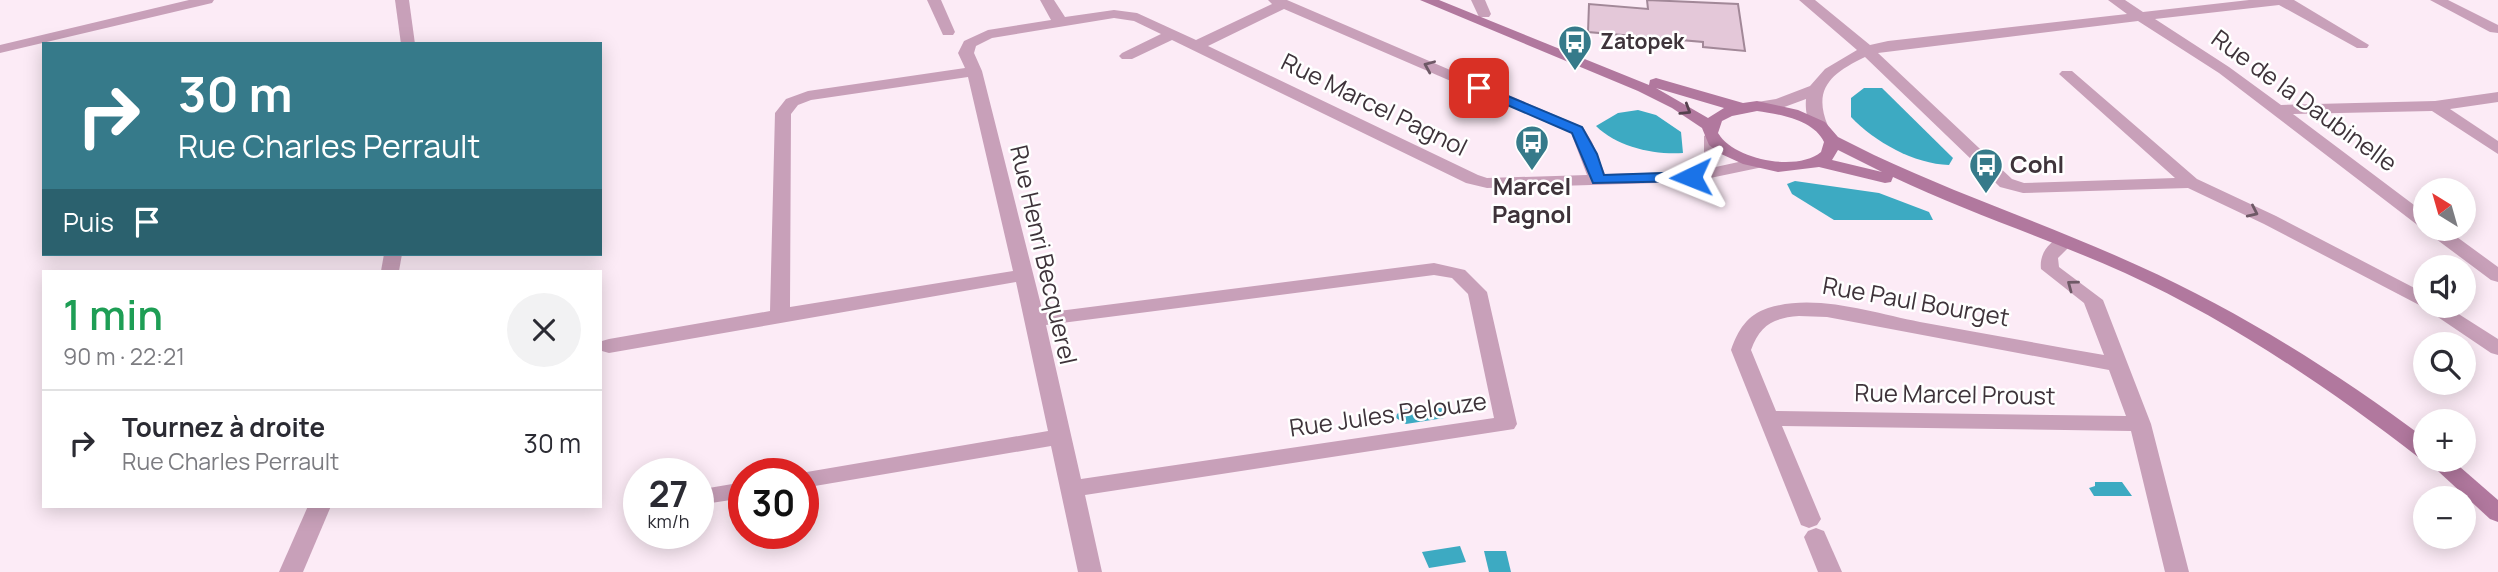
<!DOCTYPE html>
<html lang="fr">
<head>
<meta charset="utf-8">
<style>
  body { margin:0; font-family:Manrope,sans-serif; background:#f2f2f3; color:#2b2b33; height:100vh; display:flex; flex-direction:column; font-size:26px; white-space:nowrap }
  * { box-sizing:border-box; margin:0 }
  p { font-size:23px; color:#7c7c81 }
  .icon { flex:none; width:38px; height:38px; fill:none; stroke:currentColor; stroke-width:2; stroke-linecap:round; stroke-linejoin:round }
  .map { position:relative; flex:1; overflow:hidden }
  .drawer { position:absolute; left:42px; top:270px; width:560px; height:238px; display:flex; flex-direction:column; background:#fff; border-radius:0px; box-shadow:0 4px 18px #0003 }
  .drawer>* { flex:none }
  .guide { position:absolute; left:42px; top:42px; width:560px; height:214px; border-radius:0px; box-shadow:0 4px 18px #0003; background:#367a8a; color:#fff; overflow:hidden }
  .needle { width:46px; rotate:323deg }
  .controls { position:absolute; left:2413px; top:178px; display:grid; gap:14px }
  .controls a { display:grid; place-items:center; width:63px; height:63px; border-radius:50%; background:#fff; box-shadow:0 4px 18px #0003; font-size:35px }
  .speed { position:absolute; left:623px; top:458px; display:flex; gap:14px; font-size:35px; font-weight:700; text-align:center }
  .speed>* { display:grid; place-content:center; width:91px; height:91px; border-radius:50%; background:#fff; box-shadow:0 4px 18px #0003; line-height:1 }
  .speed small { font-size:18px; font-weight:400 }
  .speed .limit { border:10px solid #d22; background:#fff; color:#111 }
  .pin { position:absolute; display:grid; place-items:center; width:60px; height:60px; color:#fff; margin:-30px; border-radius:14px; box-shadow:0 4px 10px #0006 }
  .me { position:absolute; width:77px; margin:-38px; rotate:268deg; stroke-linejoin:round; filter:drop-shadow(0 0 5px #0008) }
  .turn { display:flex; align-items:center; gap:24px; height:147px; padding:0 21px; font-size:32px }
  .turn .icon { width:91px; height:91px; stroke-width:2.5 }
  .turn b { display:block; font-size:49px; line-height:60px }
  .then { display:flex; align-items:center; height:66px; padding:0 21px; background:#0003; gap:14px; font-size:26px }
  .round { display:grid; place-items:center; flex:none; width:74px; height:74px; border-radius:37px; background:#f2f2f3 }
  .headline { display:flex; align-items:center; justify-content:space-between; height:119px; padding:0 21px }
  h1 { font-size:42px; font-weight:600; line-height:52px; color:#1e9e55 }
  ul { padding:0; list-style:none }
  li { display:flex; align-items:center; gap:21px; height:105px; padding:0 21px; border-top:2px solid #e1e1e2 }
  li div { flex:1 }
  li b { display:block; font-size:26px }
  li em { font-style:normal }
  .map>svg:first-child { display:block }
  .water { fill:#3daac2 }
  .building { fill:#e4c8d9; stroke:#a28898; stroke-width:2 }
  .lines { fill:none; stroke-linecap:round; stroke-linejoin:round }
  .minor { fill:#c8a0b9; fill-rule:evenodd }
  .secondary { fill:#b1789e; fill-rule:evenodd }
  .oneway { stroke:#6e5966 }
  .oneway2 { stroke:#55414e }
  .route { fill:#1a73e8; stroke:#114b97; stroke-width:2 }
  .labels { text-anchor:middle; stroke-width:5; stroke-linejoin:round; paint-order:stroke }
  .far-poi-label { font-size:21px; font-weight:bold; fill:#3e333a; stroke:#fff; text-anchor:start }
  .street-label { font-size:24px; fill:#3e333a; stroke:#fff }
  .poi-label { font-size:24px; font-weight:bold; fill:#3e333a; stroke:#fff; text-anchor:start }
</style>
</head>
<body>
<div class="map">
<svg width="2498" height="572" viewBox="0 0 2498 572">
  <rect width="100%" height="100%" fill="#fcebf6"/>
  <g class="water">
    <path d="M1864 88H1882L1953 158 1949 165C1914 164 1875 142 1851 117V98Z"/>
    <path d="M1638 110 1656 115 1681 132 1683 153C1654 155 1617 147 1596 126L1618 113Z"/>
    <polygon points="1795,181 1879,193 1929,212 1933,220 1834,220 1792,194 1787,184"/>
    <polygon points="1442,408 1444,418 1406,424 1396,418 1397,414 1404,409"/>
    <polygon points="2095,482 2122,482 2132,496 2094,496 2089,488 2095,486"/>
    <polygon points="1460,546 1466,562 1429,568 1422,552"/>
    <polygon points="1484,551 1506,551 1511,572 1489,572"/>
  </g>
  <polygon class="building" points="1647,0 1738,4 1745,51 1703,47 1703,42 1588,32 1589,4 1648,9"/>
  <g class="lines">
    <g class="minor">
      <polygon points="189,0 214,0 212,3 0,53 0,45"/>
      <polygon points="395,0 409,0 415,44 401,44"/>
      <polygon points="927,0 941,0 955,32 953,35 943,35"/>
      <path d="M1040 0H1054L1065 17 1114 10 1137 13 1196 40 1272 4 1268 0H1287L1583 127 1592 142 1605 174 1686 172 1704 156V136L1712 131 1720 136V157L1711 168 1757 158 1766 163 1763 167 1691 182 1487 188 1466 183 1172 40 1132 59H1122L1119 56 1122 53 1161 34 1134 21 1114 18 992 38 976 46 974 53 982 71 1043 313 1434 263 1465 270 1487 292 1517 424 1514 429 1085 495 1102 572H1078L1051 446 803 488V474H795L1048 431 1016 282 609 353 602 351V341L609 339 770 311 775 113 786 99 808 91 965 68 958 53 964 41 988 30 1051 20ZM1284 9 1571 133 1587 175 1487 178 1478 175 1208 46ZM968 77 1013 271 790 307 791 114 798 105 811 100ZM1434 275 1452 278 1468 294 1494 418 1081 479 1046 325Z"/>
      <polygon points="1471,0 1485,0 1491,14 1489,17 1479,17"/>
      <path d="M1799 0H1815L1870 45 1888 41 2127 14 2108 0H2125L2143 12 2249 0H2294L2369 45 2367 48H2357L2279 5 2155 19 2229 67 2281 105 2435 101 2498 92V102L2450 109 2498 141V154L2432 111 2293 114 2426 214V229H2446L2498 267V282L2491 280 2428 233 2425 229V228L2420 227 2219 73 2138 21 1878 53 2012 179 2024 183 2175 178 2059 74 2062 71H2072L2197 179 2276 216 2426 294V306H2446L2498 339V355L2491 353 2423 307 2264 224 2188 188 2023 193 2000 187 1865 57C1832 73 1812 88 1828 126L1826 129 1820 131C1807 128 1805 110 1806 99L1779 109H1751L1749 106 1751 103 1776 99 1810 86 1825 69 1857 50Z"/>
      <polygon points="2430,0 2448,0 2498,25 2498,33 2490,32"/>
      <path d="M2065 236 2074 242 2058 258 2059 267 2103 300 2151 424 2189 572H2165L2131 431 1782 426 1821 519 1817 525 1809 528 1801 525 1731 350C1738 330 1747 315 1768 308 1816 293 1873 313 1920 322 1981 333 2042 344 2104 355L2084 303 2041 269C2039 254 2049 240 2065 236ZM1799 316 1827 317 2109 370 2126 416 1776 411 1751 350C1760 325 1773 318 1799 316Z"/>
      <polygon points="384,254 402,254 399,271 381,271"/>
      <polygon points="744,482 744,498 711,503 703,501 699,495 703,489"/>
      <polygon points="308,506 331,506 303,572 279,572"/>
      <polygon points="1816,528 1824,531 1842,572 1818,572 1804,537 1808,531"/>
    </g>
    <g class="secondary">
      <path d="M1420 0H1439L1649 85 1650 80 1656 78 1743 103 1757 101 1798 110 1825 122 1838 137 1874 155C1961 196 2052 226 2139 266 2241 312 2336 372 2426 439V459L2418 457C2326 386 2230 321 2125 273 2049 239 1969 213 1893 177L1891 182 1885 183 1819 167 1778 172 1743 164 1719 153 1709 145 1702 128 1672 108 1638 91ZM1656 88 1724 108 1708 118ZM1757 111C1779 114 1814 120 1824 142L1821 152C1797 172 1734 160 1718 133L1722 121 1732 116ZM1838 150 1882 172 1832 160Z"/>
      <polygon points="2426,460 2452,460 2498,500 2498,522 2490,519"/>
    </g>
  </g>
  <defs><path id="oneway-chevron" d="M-2-3.5L2.5 0L-2 3.5" fill="none" stroke-width="1.6" stroke-linecap="round" stroke-linejoin="round" transform="scale(1.75)"/></defs>
  <g class="oneway">
    <use href="#oneway-chevron" transform="translate(1429 66) rotate(-157)"/>
    <use href="#oneway-chevron" transform="translate(2253 212) rotate(25)"/>
    <use href="#oneway-chevron" transform="translate(2072 285) rotate(-143)"/>
  </g>
  <use class="oneway2" href="#oneway-chevron" transform="translate(1686 110) rotate(32)"/>
  <polygon class="route" points="1479,84 1582,127 1597,154 1604,175 1691,172 1698,177 1691,181 1593,183 1572,133 1475,91 1475,85"/>
  <defs>
    <g id="bus-pin" transform="scale(1.75)"><path d="M0 17L-7.5 6A9.5 9.5 0 1 1 7.5 6Z" fill="#367a8a" stroke="#fff"/><path d="M-5-6H5V4H4V6H2V4H-2V6H-4V4H-5ZM-3.5-4V0h7V-4ZM-3.5 1.2v1.5H-2V1.2ZM2 1.2v1.5H3.5V1.2Z" fill="#fff"/></g>
  </defs>
  <g fill-rule="evenodd">
    <use href="#bus-pin" x="1575" y="42"/>
    <use href="#bus-pin" x="1532" y="142"/>
    <use href="#bus-pin" x="1986" y="165"/>
  </g>
  <g class="labels">
    <g class="far-poi-label">
      <text x="1600" y="49">Zatopek</text>
    </g>
    <g class="street-label">
      <text transform="translate(2304 101) rotate(36)" y="8">Rue de la Daubinelle</text>
      <text transform="translate(1374 105) rotate(26)" y="8">Rue Marcel Pagnol</text>
      <text transform="translate(1043 255) rotate(77)" y="8">Rue Henri Becquerel</text>
      <text transform="translate(1916 302) rotate(10)" y="8">Rue Paul Bourget</text>
      <text transform="translate(1955 395) rotate(1)" y="8">Rue Marcel Proust</text>
      <text transform="translate(1388 415) rotate(-8)" y="8">Rue Jules Pelouze</text>
    </g>
    <g class="poi-label">
      <text x="2010" y="173">Cohl</text>
      <text x="1532" y="195" text-anchor="middle">Marcel<tspan x="1532" dy="28">Pagnol</tspan></text>
    </g>
  </g>
</svg>
<div class="controls">
<a><svg class="needle" viewBox="-14 -14 28 28"><path d="M0-13l5 13h-10z" fill="#e53935"/><path d="M0 13l5-13h-10z" fill="#7c7c81"/></svg></a>
<a><svg class="icon" aria-label="sound" viewBox="0 0 24 24"><path d="M4 9h4l5-4v14l-5-4H4zM17 9q2 3 0 6"/></svg></a>
<a><svg class="icon" aria-label="search" viewBox="0 0 24 24"><circle cx="10" cy="10" r="6"/><path d="M15 15l6 6"/></svg></a>
<a>+</a>
<a>−</a>
</div>
<div class="speed"><div>27<small>km/h</small></div><div class="limit">30</div></div>
<div class="pin" style="left:1479px;top:88px;background:#d93025"><svg class="icon" aria-label="arrive" viewBox="0 0 24 24"><path d="M6 21V4h12l-3 4 3 4H6"/></svg></div>
<svg class="me" style="left:1691px;top:177px" viewBox="-20 -20 40 40"><path d="M0-17L14 15 0 8-14 15z" fill="#1a73e8" stroke="#fff" stroke-width="4"/></svg>
<div class="guide">
<div class="turn"><svg class="icon" aria-label="right" viewBox="0 0 24 24"><path d="M7 20v-9h11M14 6l5 5-5 5"/></svg><div><b>30 m</b>Rue Charles Perrault</div></div>
<div class="then">Puis<svg class="icon" aria-label="arrive" viewBox="0 0 24 24"><path d="M6 21V4h12l-3 4 3 4H6"/></svg></div>
</div>
<section class="drawer">
<div class="headline"><div><h1>1 min</h1><p>90 m · 22:21</p></div><a class="round"><svg class="icon" aria-label="close" viewBox="0 0 24 24"><path d="M6 6l12 12M18 6L6 18"/></svg></a></div>
<ul>
<li><svg class="icon" aria-label="right" viewBox="0 0 24 24"><path d="M7 20v-9h11M14 6l5 5-5 5"/></svg><div><b>Tournez à droite</b><p>Rue Charles Perrault</p></div><em>30 m</em></li>
</ul>
</section>
</div>
</body>
</html>
